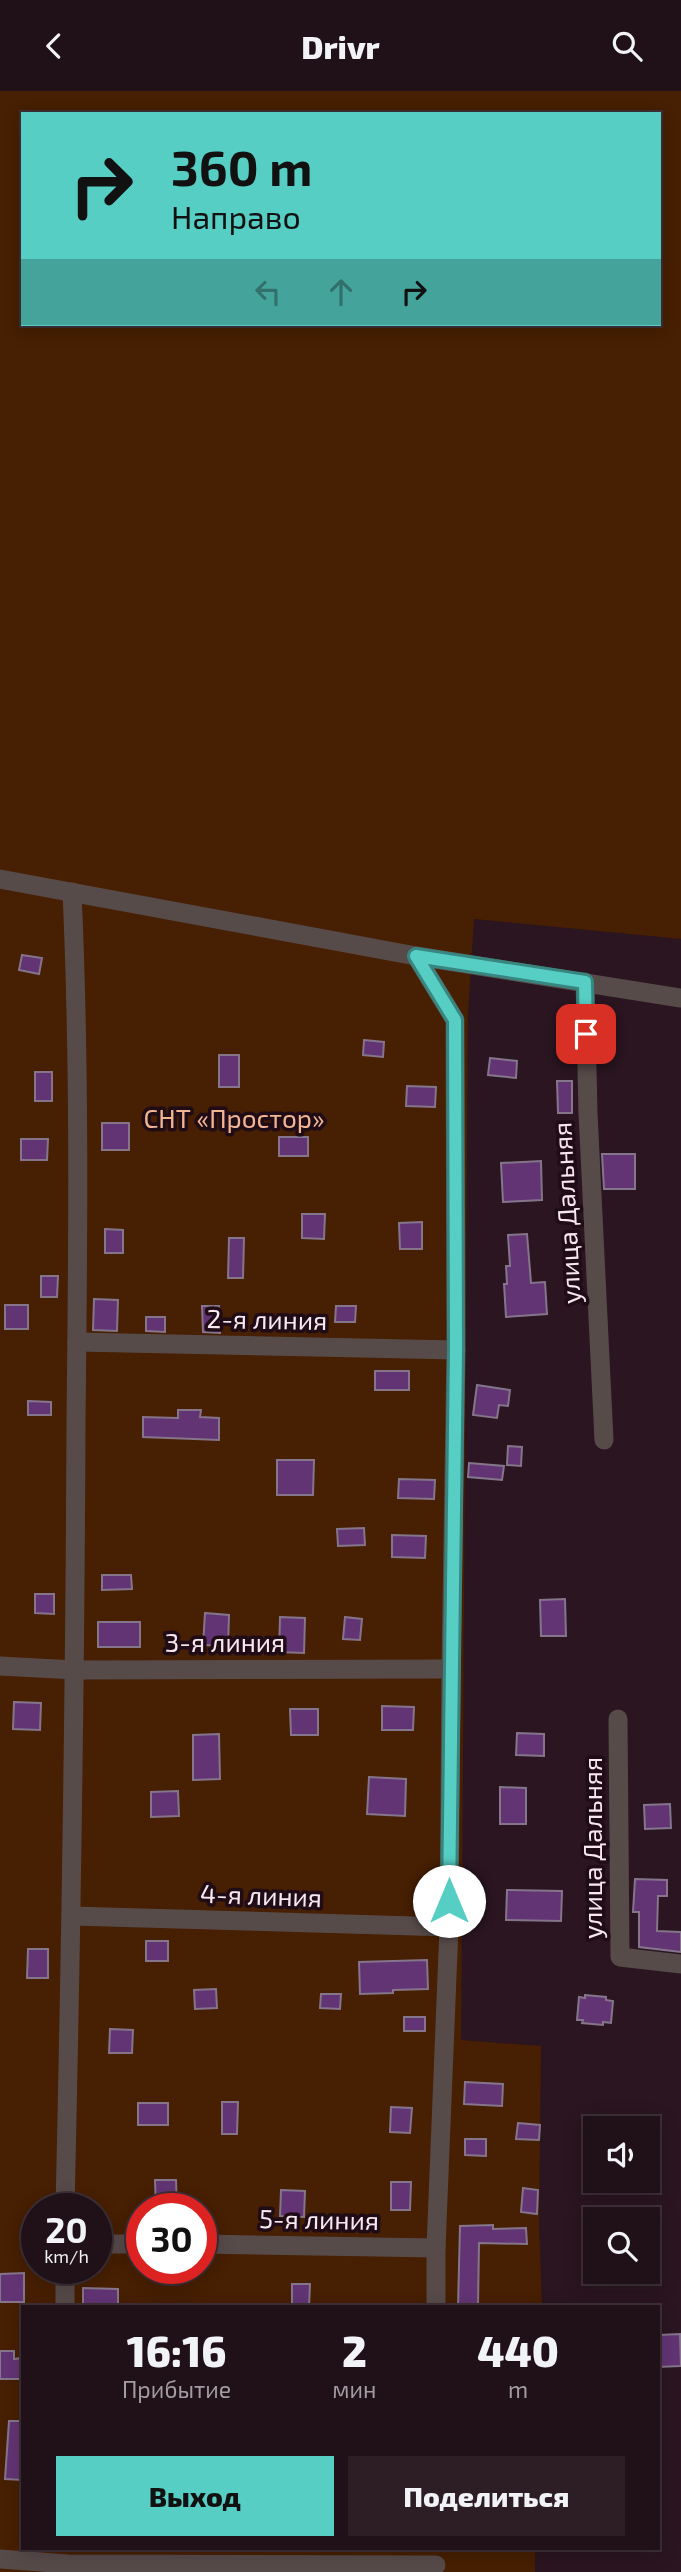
<!DOCTYPE html>
<html lang="ru">
<head>
<meta charset="utf-8">
<style>
  body { margin:0; font-family:"Exo 2",sans-serif; background:#2d1e25; color:#f1f3f6; height:100vh; display:flex; flex-direction:column; font-size:26px; white-space:nowrap }
  * { box-sizing:border-box; margin:0 }
  p { font-size:23px; color:#a29da2 }
  .icon { flex:none; width:38px; height:38px; fill:none; stroke:currentColor; stroke-width:2; stroke-linecap:round; stroke-linejoin:round }
  .map { position:relative; flex:1; overflow:hidden }
  .drawer { position:absolute; left:21px; top:2214px; width:639px; height:245px; display:flex; flex-direction:column; background:#201018; border-radius:0px; box-shadow:0 4px 18px #0003,0 0 0 2px #3d3037 }
  .drawer>* { flex:none }
  .top-card { position:absolute; left:21px; top:21px; width:640px; height:214px; border-radius:0px; box-shadow:0 4px 18px #0003,0 0 0 2px #3d3037; background:#56cec4; color:#111; overflow:hidden }
  .fabs { position:absolute; left:583px; top:2025px; display:grid; gap:14px }
  .fabs a { display:grid; place-items:center; width:77px; height:77px; border-radius:0px; background:#201018; box-shadow:0 4px 18px #0003,0 0 0 2px #3d3037; font-size:35px }
  .speed { position:absolute; left:21px; top:2102px; display:flex; gap:14px; font-size:35px; font-weight:700; text-align:center }
  .speed>* { display:grid; place-content:center; width:91px; height:91px; border-radius:50%; background:#201018; box-shadow:0 4px 18px #0003,0 0 0 2px #3d3037; line-height:1 }
  .speed small { font-size:18px; font-weight:400 }
  .speed .limit { border:10px solid #d22; background:#fff; color:#111 }
  .pin { position:absolute; display:grid; place-items:center; width:60px; height:60px; color:#fff; margin:-30px; border-radius:14px; box-shadow:0 4px 10px #0006 }
  .me { position:absolute; width:77px; margin:-38px; rotate:0deg; stroke-linejoin:round; filter:drop-shadow(0 0 5px #0008) }
  .turn { display:flex; align-items:center; gap:24px; height:147px; padding:0 35px; font-size:32px }
  .turn .icon { width:91px; height:91px; stroke-width:2.5 }
  .turn b { display:block; font-size:49px; line-height:60px }
  .lanes { display:flex; align-items:center; height:66px; padding:0 35px; background:#0003; justify-content:center; gap:35px; direction:ltr }
  .lanes .off { opacity:.35 }
  .eta { display:flex; justify-content:space-evenly; align-items:center; height:119px; text-align:center }
  .eta b { font-size:42px; font-weight:800; line-height:49px }
  .cta { display:flex; gap:14px; margin-top:auto; padding:14px 35px }
  .cta a { flex:1; height:80px; border-radius:0px; background:#56cec4; color:#111; font-size:28px; font-weight:800; line-height:80px; text-align:center }
  .cta a+a { background:#2d1e25; color:#f1f3f6 }
  header { display:flex; justify-content:space-between; align-items:center; height:91px; padding:0 35px; background:#201018; font-size:32px; font-weight:800 }
  .map>svg:first-child { display:block }
  .green { fill:#471f02; fill-rule:evenodd }
  .building { fill:#623474; stroke:#84758b; stroke-width:2 }
  .lines { fill:none; stroke-linecap:round; stroke-linejoin:round }
  .street { stroke:#574b4a; stroke-width:19 }
  .route-casing { stroke:#38867f; stroke-width:18 }
  .route { stroke:#56cec4; stroke-width:12 }
  .labels { text-anchor:middle; stroke-width:7; stroke-linejoin:round; paint-order:stroke }
  .park-label { font-size:26px; fill:#f2b591; stroke:#200c17 }
  .street-label { font-size:26px; fill:#f7e8ef; stroke:#200c17 }
</style>
</head>
<body>
<header><svg class="icon" aria-label="back" viewBox="0 0 24 24"><path d="M15 5l-7 7 7 7"/></svg>Drivr<svg class="icon" aria-label="search" viewBox="0 0 24 24"><circle cx="10" cy="10" r="6"/><path d="M15 15l6 6"/></svg></header>
<div class="map">
<svg width="681" height="2481" viewBox="0 0 681 2481">
  <rect width="100%" height="100%" fill="#2a1520"/>
  <path class="green" d="M0 0H681V848L474 828 468 924 461 1949 541 1955 539 2134 542 2215 23 2216V2457H535V2481H0ZM23 23H660V233H23ZM37 2118H96V2177H37ZM142 2118H201V2177H142Z"/>
  <g class="building">
    <polygon points="22,864 42,867 39,883 19,879"/>
    <polygon points="364,949 384,951 383,966 363,964"/>
    <rect x="219" y="964" width="20" height="32"/>
    <polygon points="490,967 517,970 516,987 488,984"/>
    <rect x="35" y="981" width="17" height="29"/>
    <polygon points="557,990 572,990 572,1022 558,1022"/>
    <polygon points="407,995 436,996 435,1016 406,1015"/>
    <rect x="102" y="1032" width="27" height="27"/>
    <rect x="279" y="1046" width="29" height="19"/>
    <polygon points="21,1048 48,1048 47,1069 21,1069"/>
    <polygon points="602,1063 635,1063 635,1098 604,1098"/>
    <polygon points="541,1070 542,1109 503,1111 501,1072"/>
    <polygon points="302,1123 325,1123 324,1148 302,1147"/>
    <polygon points="422,1131 422,1158 400,1158 399,1132"/>
    <polygon points="105,1138 123,1139 123,1162 105,1162"/>
    <polygon points="527,1143 531,1192 545,1191 547,1223 506,1226 504,1193 507,1193 506,1175 510,1175 508,1144"/>
    <polygon points="229,1147 244,1147 243,1187 228,1187"/>
    <polygon points="41,1185 58,1185 57,1206 41,1206"/>
    <polygon points="94,1208 118,1209 117,1240 93,1239"/>
    <rect x="5" y="1214" width="23" height="24"/>
    <polygon points="202,1215 219,1215 220,1242 203,1241"/>
    <polygon points="336,1215 356,1215 355,1231 335,1231"/>
    <polygon points="146,1226 165,1226 165,1241 146,1240"/>
    <rect x="375" y="1280" width="34" height="19"/>
    <polygon points="477,1294 510,1299 508,1315 499,1314 497,1327 473,1324"/>
    <polygon points="28,1310 51,1311 51,1324 28,1324"/>
    <polygon points="178,1319 201,1319 200,1326 219,1327 219,1349 143,1346 143,1326 178,1327"/>
    <polygon points="508,1355 522,1356 521,1375 507,1374"/>
    <polygon points="277,1369 314,1369 313,1404 277,1404"/>
    <polygon points="469,1372 504,1375 502,1389 468,1386"/>
    <polygon points="399,1388 435,1389 434,1408 398,1407"/>
    <polygon points="364,1437 365,1454 338,1455 337,1438"/>
    <polygon points="392,1444 426,1445 425,1467 392,1466"/>
    <polygon points="102,1484 131,1484 132,1498 102,1499"/>
    <polygon points="35,1503 54,1503 54,1523 35,1522"/>
    <polygon points="565,1508 566,1545 541,1545 540,1509"/>
    <polygon points="205,1522 229,1524 228,1555 203,1554"/>
    <polygon points="280,1526 305,1527 304,1562 279,1561"/>
    <polygon points="345,1526 362,1528 360,1549 343,1548"/>
    <rect x="98" y="1531" width="42" height="25"/>
    <polygon points="14,1611 41,1612 40,1639 13,1638"/>
    <polygon points="382,1615 414,1616 413,1639 382,1639"/>
    <polygon points="290,1618 318,1618 318,1644 291,1644"/>
    <polygon points="517,1642 544,1643 544,1665 516,1664"/>
    <polygon points="219,1643 220,1688 193,1689 193,1644"/>
    <polygon points="369,1686 406,1688 405,1725 367,1723"/>
    <polygon points="500,1696 526,1697 526,1733 500,1733"/>
    <polygon points="178,1700 179,1725 151,1726 151,1701"/>
    <polygon points="670,1713 671,1737 645,1738 644,1714"/>
    <polygon points="635,1788 667,1789 667,1805 658,1805 657,1840 681,1841 681,1861 639,1856 639,1821 633,1821"/>
    <polygon points="507,1799 562,1800 561,1830 506,1829"/>
    <rect x="146" y="1850" width="22" height="20"/>
    <polygon points="28,1858 48,1858 48,1887 27,1887"/>
    <polygon points="427,1869 428,1898 393,1899 393,1902 360,1903 359,1871"/>
    <polygon points="216,1898 217,1917 195,1918 194,1899"/>
    <polygon points="321,1903 341,1903 340,1918 320,1917"/>
    <polygon points="585,1904 606,1906 606,1909 613,1910 611,1932 603,1931 603,1934 582,1932 583,1929 577,1929 579,1906 585,1907"/>
    <rect x="404" y="1926" width="21" height="14"/>
    <polygon points="110,1938 133,1939 132,1962 109,1962"/>
    <polygon points="465,1991 503,1993 502,2015 464,2013"/>
    <polygon points="222,2011 238,2011 237,2043 222,2043"/>
    <rect x="138" y="2012" width="30" height="22"/>
    <polygon points="391,2016 412,2017 410,2042 390,2041"/>
    <polygon points="518,2032 540,2034 539,2049 516,2048"/>
    <polygon points="465,2048 486,2048 486,2065 465,2064"/>
    <polygon points="155,2089 176,2089 177,2118 156,2118"/>
    <polygon points="391,2091 411,2091 410,2119 391,2119"/>
    <polygon points="523,2097 538,2099 537,2123 521,2121"/>
    <polygon points="281,2099 305,2100 304,2126 280,2125"/>
    <polygon points="493,2134 493,2138 526,2137 527,2153 479,2152 478,2216 458,2216 460,2135"/>
    <polygon points="24,2182 24,2211 0,2211 0,2183"/>
    <polygon points="292,2193 310,2193 309,2216 292,2216"/>
    <polygon points="83,2197 118,2198 118,2216 83,2216"/>
    <polygon points="680,2243 681,2275 658,2276 658,2244"/>
    <polygon points="0,2260 14,2260 14,2268 22,2267 22,2288 0,2288"/>
    <polygon points="9,2330 23,2330 23,2389 5,2388"/>
  </g>
  <g class="lines">
    <g class="street">
      <polyline points="0,788 416,865 681,907"/>
      <polyline points="416,865 455,929 456,1259 451,1578 449,1836 436,2157 436,2216"/>
      <polyline points="585,891 588,1022 604,1349"/>
      <polyline points="77,1251 456,1259"/>
      <polyline points="0,1575 75,1579 451,1578"/>
      <polyline points="618,1628 620,1866 681,1873"/>
      <polyline points="72,1825 449,1836"/>
      <path d="M65 2118C71 1855 75 1593 76 1330 78 1154 80 977 72 801"/>
      <polyline points="96,2153 142,2153"/>
      <polyline points="201,2153 436,2157"/>
      <polyline points="65,2177 65,2216"/>
      <polyline points="0,2468 68,2473 436,2474"/>
    </g>
  </g>
  <g class="lines">
    <g class="route-casing">
      <polyline id="route" points="449,1810 456,1259 455,929 416,865 585,891 586,943"/>
    </g>
    <use href="#route" class="route"/>
  </g>
  <g class="labels">
    <g class="park-label">
      <text x="234" y="1037">СНТ «Простор»</text>
    </g>
    <g class="street-label">
      <text transform="translate(567 1122) rotate(-93)" y="9">улица Дальняя</text>
      <text transform="translate(267 1229) rotate(1)" y="9">2-я линия</text>
      <text x="225" y="1561">3-я линия</text>
      <text transform="translate(593 1757) rotate(-90)" y="9">улица Дальняя</text>
      <text transform="translate(261 1805) rotate(2)" y="9">4-я линия</text>
      <text transform="translate(319 2129) rotate(1)" y="9">5-я линия</text>
    </g>
  </g>
</svg>
<div class="fabs">
<a><svg class="icon" aria-label="sound" viewBox="0 0 24 24"><path d="M4 9h4l5-4v14l-5-4H4zM17 9q2 3 0 6"/></svg></a>
<a><svg class="icon" aria-label="search" viewBox="0 0 24 24"><circle cx="10" cy="10" r="6"/><path d="M15 15l6 6"/></svg></a>
</div>
<div class="speed"><div>20<small>km/h</small></div><div class="limit">30</div></div>
<div class="pin" style="left:586px;top:943px;background:#d93025"><svg class="icon" aria-label="arrive" viewBox="0 0 24 24"><path d="M6 21V4h12l-3 4 3 4H6"/></svg></div>
<svg class="me" style="left:449px;top:1810px" viewBox="-20 -20 40 40"><circle r="19" fill="#fff"/><path d="M0-13L10 11 0 6-10 11z" fill="#56cec4"/></svg>
<div class="top-card">
<div class="turn"><svg class="icon" aria-label="right" viewBox="0 0 24 24"><path d="M7 20v-9h11M14 6l5 5-5 5"/></svg><div><b>360 m</b>Направо</div></div>
<div class="lanes"><svg class="icon off" aria-label="left" viewBox="0 0 24 24"><path d="M17 20v-9H6M10 6l-5 5 5 5"/></svg><svg class="icon off" aria-label="ahead" viewBox="0 0 24 24"><path d="M12 20V5M6 11l6-6 6 6"/></svg><svg class="icon" aria-label="right" viewBox="0 0 24 24"><path d="M7 20v-9h11M14 6l5 5-5 5"/></svg></div>
</div>
<section class="drawer">
<div class="eta">
<div><b>16:16</b><p>Прибытие</p></div>
<div><b>2</b><p>мин</p></div>
<div><b>440</b><p>m</p></div>
</div>
<div class="cta"><a>Выход</a><a>Поделиться</a></div>
</section>
</div>
</body>
</html>
